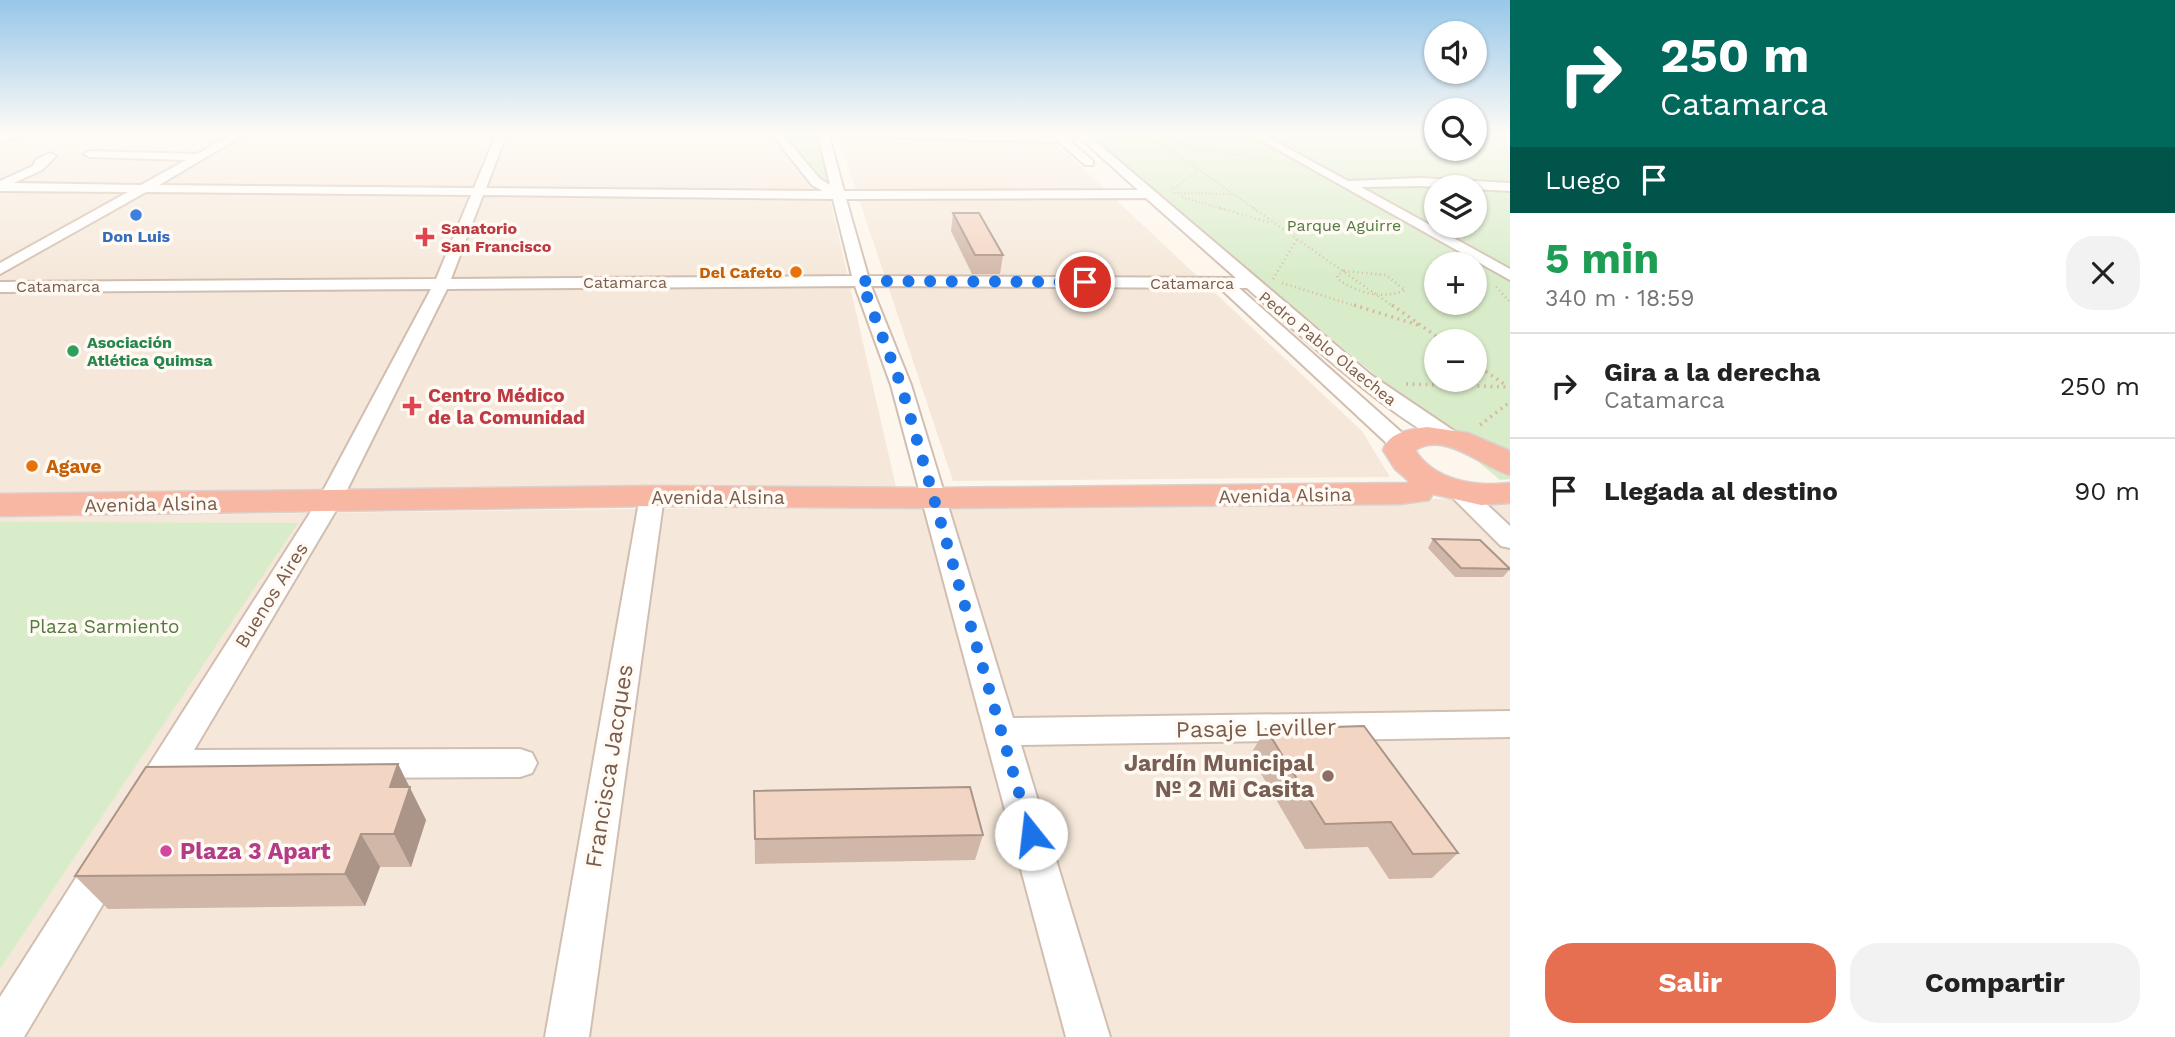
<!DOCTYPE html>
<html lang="es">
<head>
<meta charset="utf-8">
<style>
  body { margin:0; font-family:"Work Sans",sans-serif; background:#f2f2f2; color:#222; height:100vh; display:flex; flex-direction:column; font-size:26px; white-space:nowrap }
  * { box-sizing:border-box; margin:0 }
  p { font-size:23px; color:#767676 }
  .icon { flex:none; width:38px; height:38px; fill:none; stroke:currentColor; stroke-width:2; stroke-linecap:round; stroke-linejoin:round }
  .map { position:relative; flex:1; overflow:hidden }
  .panel { display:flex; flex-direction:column; background:#fff; width:665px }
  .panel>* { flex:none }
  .top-card { background:#00695c; color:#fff; overflow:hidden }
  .controls { position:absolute; left:1424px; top:21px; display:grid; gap:14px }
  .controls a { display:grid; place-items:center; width:63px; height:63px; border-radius:50%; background:#fff; box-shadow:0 2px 5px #0004; font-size:35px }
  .pin { position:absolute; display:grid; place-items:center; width:60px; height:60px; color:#fff; margin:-30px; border:4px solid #fff; border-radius:50%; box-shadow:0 2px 7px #0007 }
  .me { position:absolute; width:77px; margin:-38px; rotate:344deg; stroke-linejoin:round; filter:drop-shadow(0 0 5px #0008) }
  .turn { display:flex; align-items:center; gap:24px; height:147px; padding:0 35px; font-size:32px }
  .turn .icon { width:91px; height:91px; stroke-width:2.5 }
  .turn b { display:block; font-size:49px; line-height:60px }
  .then { display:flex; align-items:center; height:66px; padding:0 35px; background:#0003; gap:14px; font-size:26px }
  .round { display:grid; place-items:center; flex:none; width:74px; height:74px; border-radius:28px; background:#f2f2f2 }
  .overview { display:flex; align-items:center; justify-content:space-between; height:119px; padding:0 35px }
  h1 { font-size:42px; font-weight:700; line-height:52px; color:#1e9e55 }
  .button { display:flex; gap:14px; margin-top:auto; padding:14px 35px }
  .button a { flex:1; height:80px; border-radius:28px; background:#e76f51; color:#fff; font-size:28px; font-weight:700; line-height:80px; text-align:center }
  .button a+a { background:#f2f2f2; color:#222 }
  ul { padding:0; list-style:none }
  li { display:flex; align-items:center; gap:21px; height:105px; padding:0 35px; border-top:2px solid #e0e0e0 }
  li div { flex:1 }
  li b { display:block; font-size:26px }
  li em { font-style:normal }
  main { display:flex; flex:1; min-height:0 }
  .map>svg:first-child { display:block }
  .residential { fill:#f5e8da }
  .green { fill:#d8ecc9; fill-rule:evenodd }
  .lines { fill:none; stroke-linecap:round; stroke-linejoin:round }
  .minor-casing { stroke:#d1beb0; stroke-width:4 }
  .highway-casing { stroke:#dad1cd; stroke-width:3 }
  .path-far2 { stroke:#d9b8a5; stroke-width:2; stroke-dasharray:1 2.5; stroke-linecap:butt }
  .path-far1 { stroke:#d9b8a5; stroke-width:2.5; stroke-dasharray:1 3.5; stroke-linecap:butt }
  .path { stroke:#d9b8a5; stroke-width:3.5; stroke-dasharray:2 4.5; stroke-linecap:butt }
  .minor { fill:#fff; fill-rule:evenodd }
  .highway { fill:#f7b7a3; fill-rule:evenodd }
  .wall { fill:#d1b7a8 }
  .shaded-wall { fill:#aa9588 }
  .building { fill:#f3d5c3; stroke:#aa9588; stroke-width:2 }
  .route { stroke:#1a73e8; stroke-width:12; stroke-dasharray:0 21.6 }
  .shop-dot { fill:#3f7fe0; stroke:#fffaf3; stroke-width:2.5 }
  .health-dot { fill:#e0444e; stroke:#fffaf3; stroke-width:2.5 }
  .food-dot { fill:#e8710a; stroke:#fffaf3; stroke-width:2.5 }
  .leisure-dot { fill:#2e9e5b; stroke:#fffaf3; stroke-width:2.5 }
  .education-dot { fill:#8d6e63; stroke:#fffaf3; stroke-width:2.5 }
  .hotel-dot { fill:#d1479c; stroke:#fffaf3; stroke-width:2.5 }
  .labels { text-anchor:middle; stroke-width:7; stroke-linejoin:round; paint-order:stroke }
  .far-park-label { font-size:16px; fill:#537a41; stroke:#fffaf3 }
  .far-health-label { font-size:16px; font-weight:bold; fill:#be3a42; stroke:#fffaf3; text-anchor:start }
  .far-shop-label { font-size:16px; font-weight:bold; fill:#366cbe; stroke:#fffaf3 }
  .far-food-label { font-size:16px; font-weight:bold; fill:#c56008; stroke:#fffaf3; text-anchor:end }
  .far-street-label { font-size:16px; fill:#7a5c4d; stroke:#fffaf3 }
  .far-leisure-label { font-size:16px; font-weight:bold; fill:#27864d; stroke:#fffaf3; text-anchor:start }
  .health-label { font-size:19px; font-weight:bold; fill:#be3a42; stroke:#fffaf3; text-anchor:start }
  .food-label { font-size:19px; font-weight:bold; fill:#c56008; stroke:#fffaf3; text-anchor:start }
  .street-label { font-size:19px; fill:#7a5c4d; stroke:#fffaf3 }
  .park-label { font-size:19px; fill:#537a41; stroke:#fffaf3 }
  .near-street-label { font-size:23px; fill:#7a5c4d; stroke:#fffaf3 }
  .near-education-label { font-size:23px; font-weight:bold; fill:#785e54; stroke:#fffaf3; text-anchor:end }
  .near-hotel-label { font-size:23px; font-weight:bold; fill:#b23c85; stroke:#fffaf3; text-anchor:start }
</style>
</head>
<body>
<main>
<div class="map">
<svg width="1510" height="1037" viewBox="0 0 1510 1037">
  <rect width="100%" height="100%" fill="#fdf6ec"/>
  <g class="residential">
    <polygon points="0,133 815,133 896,487 0,493"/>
    <polygon points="837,133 1045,133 1362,431 1390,477 953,481"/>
    <polygon points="1510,498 1510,1037 0,1037 0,517"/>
  </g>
  <g class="green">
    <path d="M1087 133H1437V149H1475V133H1510V479L1500 480ZM1437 187H1475V226H1437ZM1437 264H1475V303H1437ZM1437 341H1475V380H1437Z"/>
    <polygon points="781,134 816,135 829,186 817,178"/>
    <polygon points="0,522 298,523 0,969"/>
  </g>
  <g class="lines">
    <g class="minor-casing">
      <g id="minor">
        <polygon points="12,133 26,133 0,144 0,137"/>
        <path d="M235 133H247L159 185 474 188 497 133H507L486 188 823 191 812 185 771 133H781L820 179 830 185 818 133 1052 135 1050 133 1074 137 1071 142 1093 161V165H1085L1059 142 829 136 844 191 1138 190 1075 133H1086L1371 375 1469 441 1466 446C1428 455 1280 317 1247 288H1239L1409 439 1412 444 1409 449H1393L1220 288 871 286 911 385 1013 718 1510 711V737L1021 745 1110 1037H1066L891 385 855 286 447 289 341 502 194 750 520 749 532 753 537 763 532 773 520 777 177 779 161 806 149 810 137 806 132 795 137 784 317 502 431 289 0 292V282L436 279 471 195 146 192 0 274V263L128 192 0 191V181L33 166 36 160 50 153 56 156 42 170 14 183 141 185 186 160 90 157 84 154 90 151 197 154ZM483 195 833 199 852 276 451 279ZM1146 198 1236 278 868 276 846 199Z"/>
        <polygon points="1248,133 1260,133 1348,181 1420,178 1510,183 1510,191 1420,186 1361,187 1510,269 1510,280"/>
        <polygon points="1458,483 1466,485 1510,526 1510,548 1501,546 1450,495 1446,490 1450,485"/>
        <polygon points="652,489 660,491 664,496 589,1037 545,1037 640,496 644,491"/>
        <polygon points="106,846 119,851 125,864 119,877 24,1037 0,1037 0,997 93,851"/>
      </g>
    </g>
    <g class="highway-casing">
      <path id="highway" d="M1427 427 1468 433 1510 451V475C1481 467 1447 431 1415 450 1434 481 1476 487 1510 483V503L1481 505 1433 494 1429 500 1400 504 935 508 652 506 0 516V494L652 486 935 488 1407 483 1409 481 1395 469 1383 450C1390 431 1410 430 1427 427Z"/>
    </g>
    <g class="path-far2">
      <polyline points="1146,133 1256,210"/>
      <polygon points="1150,135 1175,137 1184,142 1164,145 1142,138"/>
      <polyline points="1112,140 1142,140"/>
      <polyline points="1180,145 1269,160"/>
      <polyline points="1171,190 1199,170"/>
      <polyline points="1174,193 1232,194"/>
      <polyline points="1182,197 1226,210"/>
    </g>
    <g class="path-far1">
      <polyline points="1220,208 1271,223"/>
      <polyline points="1253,208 1394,307"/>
      <path d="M1344 271 1386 275 1405 290C1383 300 1357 293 1338 279L1337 276Z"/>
      <polyline points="1273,279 1297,239"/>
      <polyline points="1282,283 1359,307"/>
      <polyline points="1496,287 1510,302"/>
    </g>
    <g class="path">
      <polyline points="1354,305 1418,325"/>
      <polyline points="1392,305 1443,341"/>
      <polyline points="1475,364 1507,386"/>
      <polyline points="1406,384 1510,387"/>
      <polyline points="1480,425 1510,402"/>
    </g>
    <use href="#minor" class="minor"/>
    <use href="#highway" class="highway"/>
  </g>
  <g class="wall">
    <polygon points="953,213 1003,255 1000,274 972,274 951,231"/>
    <polygon points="1433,539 1510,569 1503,577 1455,577 1428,548"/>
    <polygon points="1266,729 1458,853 1432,878 1389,879 1368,847 1305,849 1250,755"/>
    <polygon points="398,764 426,820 411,867 380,867 365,906 108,909 75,876"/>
    <polygon points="754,791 983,835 975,860 755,864"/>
  </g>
  <g class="shaded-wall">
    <polygon points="398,764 426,820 411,867 394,834 390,787"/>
    <polygon points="361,834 380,867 365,906 345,874"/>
  </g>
  <g class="building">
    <polygon points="953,213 979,213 1003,255 975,255"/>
    <polygon points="1433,539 1480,540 1510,569 1461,568"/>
    <polygon points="1364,726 1458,853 1413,854 1391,822 1325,824 1266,729"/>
    <polygon points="398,764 390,787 410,787 394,834 361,834 345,874 75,876 146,767"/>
    <polygon points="970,787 983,835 755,839 754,791"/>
  </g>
  <linearGradient id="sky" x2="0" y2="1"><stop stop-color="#97c7e8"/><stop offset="0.48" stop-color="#fefbf6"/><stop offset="1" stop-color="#fefbf6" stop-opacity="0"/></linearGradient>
  <rect width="1510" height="278" fill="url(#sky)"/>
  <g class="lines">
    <polyline class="route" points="1031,834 901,385 861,281 1085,282"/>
  </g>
  <circle class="shop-dot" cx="136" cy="215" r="7"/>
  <g class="health-dot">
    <path d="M421.5 226.5h7v7h7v7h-7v7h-7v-7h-7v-7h7z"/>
    <path d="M408.5 395.5h7v7h7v7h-7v7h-7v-7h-7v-7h7z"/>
  </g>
  <g class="food-dot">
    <circle cx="796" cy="272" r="7"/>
    <circle cx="32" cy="466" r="7"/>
  </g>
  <circle class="leisure-dot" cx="73" cy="351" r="7"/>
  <circle class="education-dot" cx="1328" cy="776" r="7"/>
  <circle class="hotel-dot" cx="166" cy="851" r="7"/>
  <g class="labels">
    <g class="far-park-label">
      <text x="1344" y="231">Parque Aguirre</text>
    </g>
    <g class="far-health-label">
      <text x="441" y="234">Sanatorio<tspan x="441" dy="18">San Francisco</tspan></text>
    </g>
    <g class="far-shop-label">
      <text x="136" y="242">Don Luis</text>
    </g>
    <g class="far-food-label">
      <text x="782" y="278">Del Cafeto</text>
    </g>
    <g class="far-street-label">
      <text x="625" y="288">Catamarca</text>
      <text x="1192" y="289">Catamarca</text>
      <text x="58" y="292">Catamarca</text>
      <text transform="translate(1328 348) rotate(39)" y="6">Pedro Pablo Olaechea</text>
    </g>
    <g class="far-leisure-label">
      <text x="87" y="348">Asociación<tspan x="87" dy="18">Atlética Quimsa</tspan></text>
    </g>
    <g class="health-label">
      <text x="428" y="402">Centro Médico<tspan x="428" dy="22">de la Comunidad</tspan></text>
    </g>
    <g class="food-label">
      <text x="46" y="473">Agave</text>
    </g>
    <g class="street-label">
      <text transform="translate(1285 495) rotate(-1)" y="7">Avenida Alsina</text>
      <text x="718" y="504">Avenida Alsina</text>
      <text transform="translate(151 504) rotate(-1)" y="7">Avenida Alsina</text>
      <text transform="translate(271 595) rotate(-58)" y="7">Buenos Aires</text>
    </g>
    <g class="park-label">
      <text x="104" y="633">Plaza Sarmiento</text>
    </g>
    <g class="near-street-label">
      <text transform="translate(1256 728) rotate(-1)" y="8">Pasaje Leviller</text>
      <text transform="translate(609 766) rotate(-81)" y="8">Francisca Jacques</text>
    </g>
    <g class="near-education-label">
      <text x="1314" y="771">Jardín Municipal<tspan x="1314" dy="26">Nº 2 Mi Casita</tspan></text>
    </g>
    <g class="near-hotel-label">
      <text x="180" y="859">Plaza 3 Apart</text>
    </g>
  </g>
</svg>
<div class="controls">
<a><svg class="icon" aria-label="sound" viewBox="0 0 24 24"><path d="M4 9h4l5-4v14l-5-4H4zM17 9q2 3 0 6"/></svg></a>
<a><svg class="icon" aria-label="search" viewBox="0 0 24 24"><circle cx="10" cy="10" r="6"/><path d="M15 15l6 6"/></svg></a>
<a><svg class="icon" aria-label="layers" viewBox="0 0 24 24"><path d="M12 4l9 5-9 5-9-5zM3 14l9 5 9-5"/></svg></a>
<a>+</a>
<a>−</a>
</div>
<div class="pin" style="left:1085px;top:282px;background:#d93025"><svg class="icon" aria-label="arrive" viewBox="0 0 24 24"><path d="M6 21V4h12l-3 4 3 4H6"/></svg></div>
<svg class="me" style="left:1031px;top:834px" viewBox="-20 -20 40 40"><circle r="19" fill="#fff"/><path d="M0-13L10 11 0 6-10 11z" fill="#1a73e8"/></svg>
</div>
<section class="panel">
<div class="top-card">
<div class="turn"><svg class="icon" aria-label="right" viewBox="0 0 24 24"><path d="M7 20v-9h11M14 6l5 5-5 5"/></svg><div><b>250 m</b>Catamarca</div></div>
<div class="then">Luego<svg class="icon" aria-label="arrive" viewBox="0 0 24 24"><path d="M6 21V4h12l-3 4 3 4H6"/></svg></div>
</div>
<div class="overview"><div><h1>5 min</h1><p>340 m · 18:59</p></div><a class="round"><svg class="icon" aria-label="close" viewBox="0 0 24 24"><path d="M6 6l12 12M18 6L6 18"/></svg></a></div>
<ul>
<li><svg class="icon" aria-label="right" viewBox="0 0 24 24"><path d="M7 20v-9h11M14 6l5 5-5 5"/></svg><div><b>Gira a la derecha</b><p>Catamarca</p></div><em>250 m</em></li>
<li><svg class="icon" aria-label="arrive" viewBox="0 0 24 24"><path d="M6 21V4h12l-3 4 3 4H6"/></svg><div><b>Llegada al destino</b></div><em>90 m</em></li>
</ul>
<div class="button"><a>Salir</a><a>Compartir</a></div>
</section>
</main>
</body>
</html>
